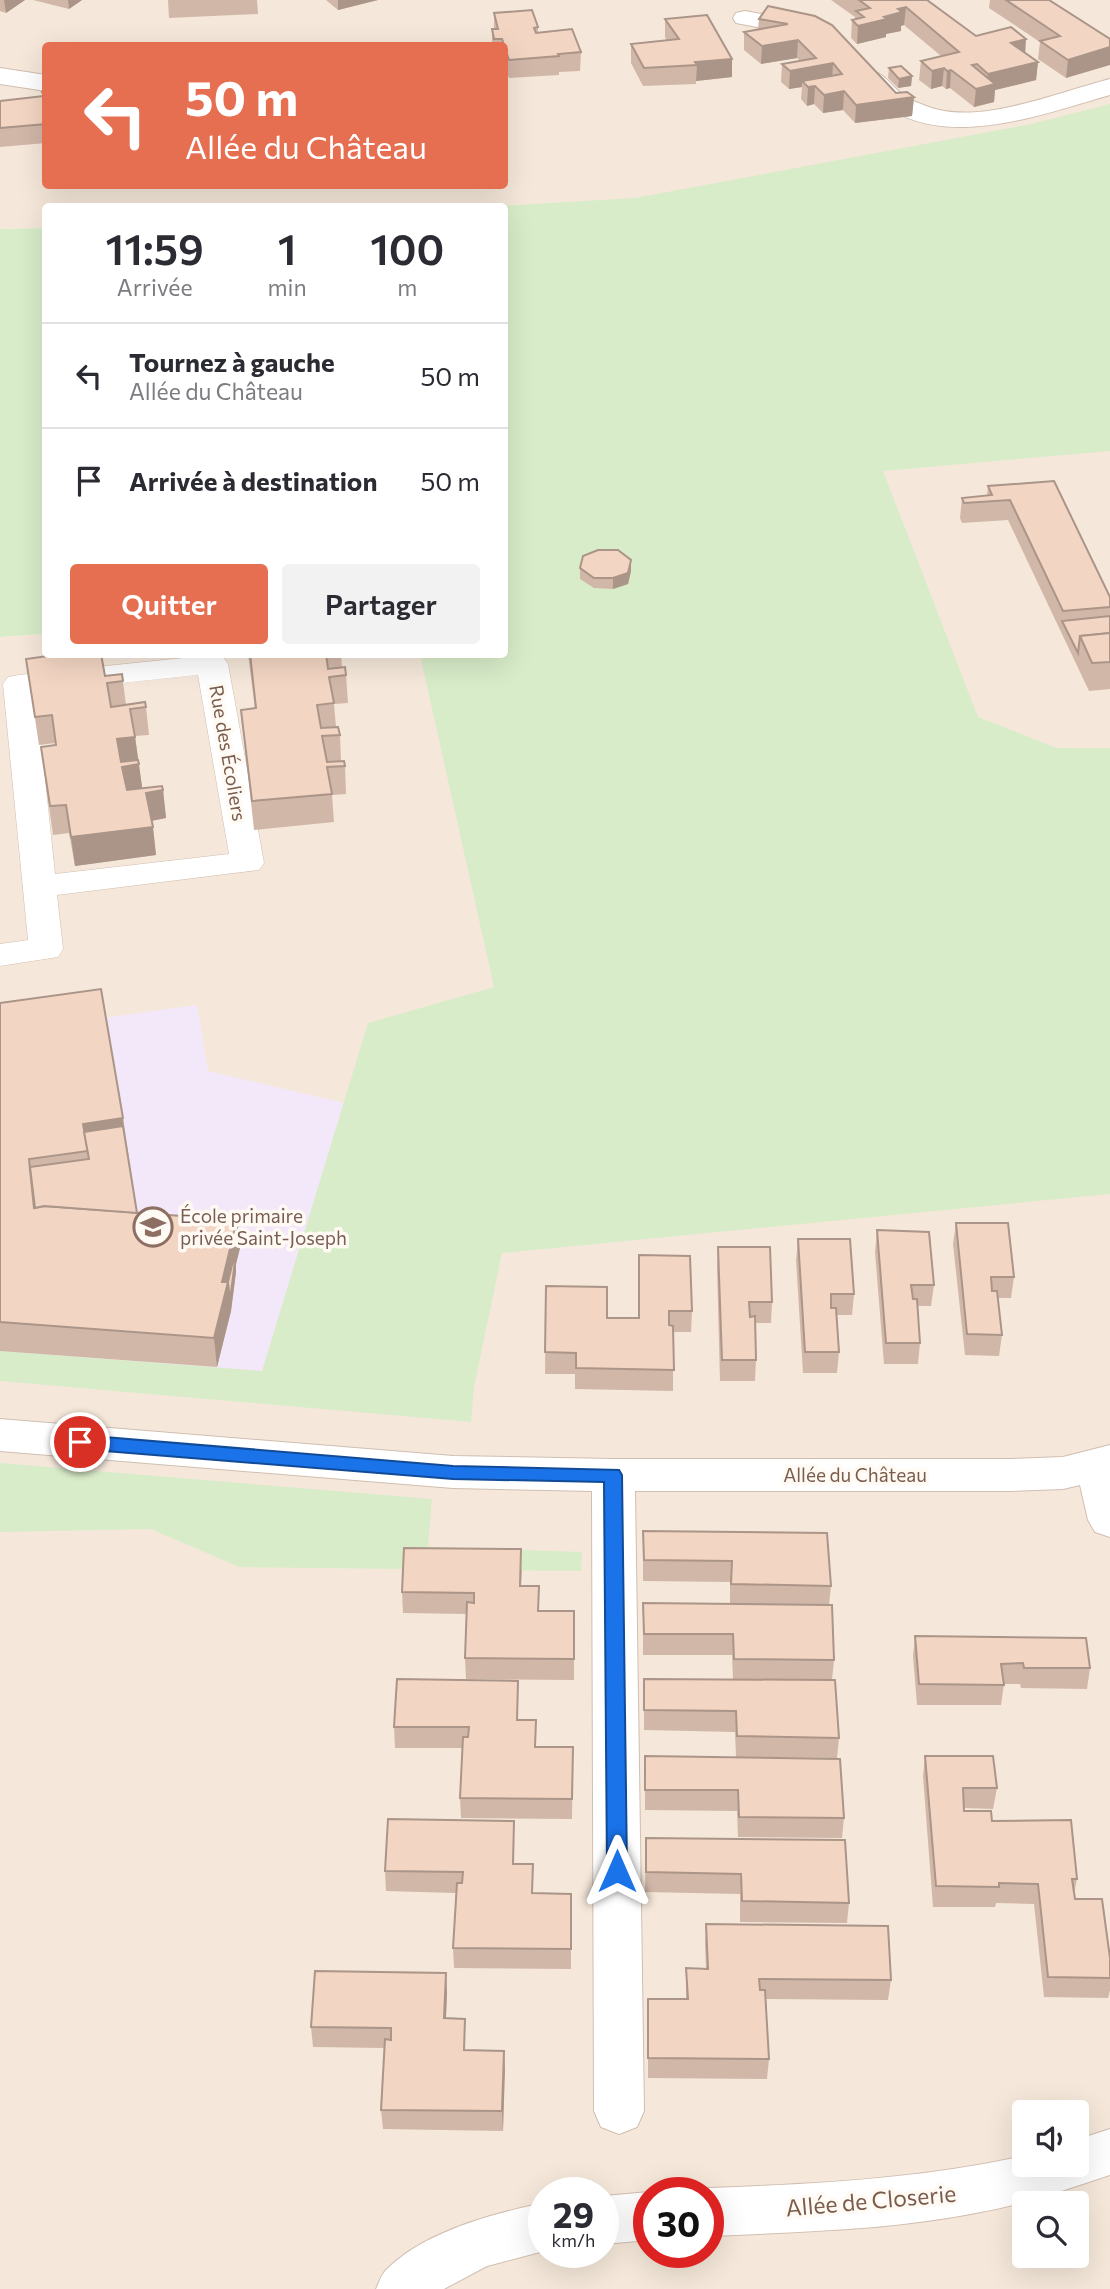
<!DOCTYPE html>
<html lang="fr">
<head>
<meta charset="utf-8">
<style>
  body { margin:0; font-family:Commissioner,sans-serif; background:#f2f2f3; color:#2b2b33; height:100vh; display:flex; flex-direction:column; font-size:26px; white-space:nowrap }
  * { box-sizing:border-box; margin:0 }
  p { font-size:23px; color:#7c7c81 }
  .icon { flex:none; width:38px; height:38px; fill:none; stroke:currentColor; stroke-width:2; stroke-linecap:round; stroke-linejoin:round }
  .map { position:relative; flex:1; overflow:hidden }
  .side { position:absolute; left:42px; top:203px; width:466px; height:455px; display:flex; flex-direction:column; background:#fff; border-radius:7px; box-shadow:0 7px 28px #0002 }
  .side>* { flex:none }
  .hud { position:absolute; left:42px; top:42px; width:466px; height:147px; border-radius:7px; box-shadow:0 7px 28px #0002; background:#e76f51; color:#fff; overflow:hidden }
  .tools { position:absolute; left:1012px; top:2100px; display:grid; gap:14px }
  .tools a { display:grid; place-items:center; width:77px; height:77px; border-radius:7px; background:#fff; box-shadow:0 7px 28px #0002; font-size:35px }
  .speed { position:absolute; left:528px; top:2177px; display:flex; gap:14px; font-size:35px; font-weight:700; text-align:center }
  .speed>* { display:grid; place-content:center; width:91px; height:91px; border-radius:50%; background:#fff; box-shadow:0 7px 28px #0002; line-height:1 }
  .speed small { font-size:18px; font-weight:400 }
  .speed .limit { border:10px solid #d22; background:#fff; color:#111 }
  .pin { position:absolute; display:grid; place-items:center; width:60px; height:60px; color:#fff; margin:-30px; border:4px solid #fff; border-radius:50%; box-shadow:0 2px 7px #0007 }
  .me { position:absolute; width:77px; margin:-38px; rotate:0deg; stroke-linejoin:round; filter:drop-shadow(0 0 5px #0008) }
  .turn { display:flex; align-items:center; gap:24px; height:147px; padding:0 28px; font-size:32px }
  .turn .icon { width:91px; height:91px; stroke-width:2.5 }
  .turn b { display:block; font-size:49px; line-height:60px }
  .eta { display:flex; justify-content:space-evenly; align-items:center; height:119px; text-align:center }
  .eta b { font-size:42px; font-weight:600; line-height:49px }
  .action { display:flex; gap:14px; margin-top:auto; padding:14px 28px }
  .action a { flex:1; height:80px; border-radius:7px; background:#e76f51; color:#fff; font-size:28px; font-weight:600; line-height:80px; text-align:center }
  .action a+a { background:#f2f2f3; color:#2b2b33 }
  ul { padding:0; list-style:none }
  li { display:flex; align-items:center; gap:21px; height:105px; padding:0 28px; border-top:2px solid #e1e1e2 }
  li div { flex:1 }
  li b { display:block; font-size:26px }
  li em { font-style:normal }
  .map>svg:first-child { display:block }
  .residential { fill:#f5e8da; fill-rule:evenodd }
  .education { fill:#f3e8fa }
  .green { fill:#d8ecc9 }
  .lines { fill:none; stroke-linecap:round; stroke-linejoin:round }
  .service-casing { stroke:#d1beb0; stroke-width:1 }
  .minor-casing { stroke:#d1beb0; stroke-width:2 }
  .service { fill:#fff; fill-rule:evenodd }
  .minor { fill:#fff; fill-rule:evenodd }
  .wall { fill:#d1b7a8 }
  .shaded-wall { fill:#aa9588 }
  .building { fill:#f3d5c3; stroke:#aa9588; stroke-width:2 }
  .route { fill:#1a73e8; stroke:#114b97; stroke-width:2 }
  .labels { text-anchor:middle; stroke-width:7; stroke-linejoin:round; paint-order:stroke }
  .street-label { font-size:19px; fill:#7a5c4d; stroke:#fffaf3 }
  .education-label { font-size:19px; fill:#785e54; stroke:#fffaf3; text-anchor:start }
  .near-street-label { font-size:23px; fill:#7a5c4d; stroke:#fffaf3 }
</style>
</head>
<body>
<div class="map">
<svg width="1110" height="2289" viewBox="0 0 1110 2289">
  <rect width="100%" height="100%" fill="#fdf6ec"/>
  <path class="residential" d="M0 0H1110V2289H0V637L45 634 46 654H504V206H46L45 228 0 229ZM46 46H504V186H46ZM1024 2112H1076V2165H1024ZM544 2193H604V2252H544ZM649 2193H709V2252H649ZM1024 2203H1076V2256H1024Z"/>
  <polygon class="education" points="197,1005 208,1071 344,1103 262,1371 0,1351 0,1032"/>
  <g class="green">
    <polygon points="1110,104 1110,451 883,471 978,717 1057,748 1110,748 1110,1194 502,1253 474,1387 471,1422 0,1381 0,1351 262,1371 368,1023 494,987 420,655 504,654 504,206 501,206 635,198 1031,124"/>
    <polygon points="46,228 45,634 0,637 0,229"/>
    <polygon points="0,1463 432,1499 428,1547 582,1552 581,1571 239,1567 151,1529 0,1532"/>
  </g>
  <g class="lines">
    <g class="service-casing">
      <path id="service" d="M212 655 223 657 228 664 264 863 259 870 57 895 63 949 58 957 0 966V944L28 940 3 684 8 677 19 675ZM198 675 229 854 55 874 36 692Z"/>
    </g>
    <g class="minor-casing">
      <g id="minor">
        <polygon points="745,11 819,25 822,30 819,35 810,37 736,23 733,18 736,13"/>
        <polygon points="0,68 46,75 46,91 0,84"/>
        <path d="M873 71C886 75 891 86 902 94 908 99 918 103 926 106 978 127 1058 92 1110 79V95C1033 117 917 162 860 79L864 74Z"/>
        <polygon points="0,1419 453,1456 613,1459 1011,1459 1063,1457 1110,1445 1110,1537 1095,1532 1088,1520 1080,1485 1063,1489 1011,1491 635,1491 644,2111 637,2127 619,2134 601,2127 594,2111 592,1491 453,1488 0,1451"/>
        <path d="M1110 2129V2175C1067 2189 1025 2204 981 2212 892 2230 800 2232 709 2236V2193H697L709 2188C815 2184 920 2179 1024 2156V2165H1076V2140Z"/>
        <polygon points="649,2192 649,2240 604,2244 604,2196"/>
        <path d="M544 2203V2251L487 2266 444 2289H376C379 2283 381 2275 386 2270 423 2232 494 2213 544 2203Z"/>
      </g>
    </g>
    <use href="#service" class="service"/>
    <use href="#minor" class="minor"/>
  </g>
  <g class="wall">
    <polygon points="0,0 25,0 6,13 0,11"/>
    <polygon points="33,0 82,0 69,9"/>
    <polygon points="168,0 257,0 258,14 169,18"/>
    <polygon points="326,0 378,0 338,10"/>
    <polygon points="831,0 927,0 976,36 1025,53 1038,62 1036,80 995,90 994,102 974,107 950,88 946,89 942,86 931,89 919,80 921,61 941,56 904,25 901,26 901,31 886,34 886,37 857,44 851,38 852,20 855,19 855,17"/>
    <polygon points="990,0 1049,0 1110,39 1066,78 1038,59 1040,42 989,8"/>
    <polygon points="768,6 896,93 914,97 912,116 855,123 843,110 823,113 814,104 807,106 801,99 802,87 789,89 781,82 782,64 800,61 797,58 761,64 744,50 744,32 758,29 759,19"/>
    <polygon points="494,13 538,27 538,33 581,52 580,71 559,72 559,75 509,78 504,63 504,46 492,46 492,29 494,29"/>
    <polygon points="665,19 732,59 732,77 696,81 696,84 643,86 631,63 631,44 667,41 665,37"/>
    <polygon points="889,68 912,76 911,86 898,88 888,78"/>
    <polygon points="46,91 46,143 0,147 0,101 43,96 42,92"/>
    <polygon points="1054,481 1110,597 1110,689 1089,691 1008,520 962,523 960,518 962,498 987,496 988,486"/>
    <polygon points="631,560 631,571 628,584 613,589 594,588 580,579 580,568"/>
    <polygon points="248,654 341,654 342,668 346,675 348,703 334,704 336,727 340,735 341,761 345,766 346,794 332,795 334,822 254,830 241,710 255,709"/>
    <polygon points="26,659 105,676 122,674 126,705 146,707 149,735 135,736 142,788 163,790 166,818 152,821 156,855 75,866 69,833 53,835 41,747 56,745 55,743 39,745"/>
    <polygon points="0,1003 123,1118 137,1213 237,1220 240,1248 236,1264 236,1272 231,1311 217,1367 0,1351"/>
    <polygon points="956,1223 1014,1277 1011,1298 998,1298 1002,1335 999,1356 965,1355 953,1244"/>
    <polygon points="877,1230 934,1285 931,1306 917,1306 920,1343 918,1364 884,1364 875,1252"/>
    <polygon points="798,1239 854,1294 852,1315 837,1315 839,1352 837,1373 803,1373 796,1260"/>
    <polygon points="718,1247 772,1302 771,1323 755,1323 756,1360 755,1381 720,1381 717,1268"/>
    <polygon points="639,1255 692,1311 691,1332 673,1332 673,1391 575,1389 575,1374 545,1374 546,1286 607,1318 638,1318"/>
    <polygon points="643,1531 831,1586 829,1605 834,1660 832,1680 839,1738 837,1758 736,1757 735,1732 644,1730 644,1679 733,1679 732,1655 643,1655 643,1603 730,1604 730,1582 643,1581"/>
    <polygon points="522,1570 521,1586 539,1611 574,1611 574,1680 466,1679 465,1658 467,1614 403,1613 402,1592"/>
    <polygon points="915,1636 1090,1668 1087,1689 1021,1688 1020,1684 1004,1684 1001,1705 917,1705 913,1656"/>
    <polygon points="518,1681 518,1720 536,1747 573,1747 572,1819 461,1818 460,1798 462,1748 395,1748 394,1727"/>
    <polygon points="645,1756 844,1818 842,1838 738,1837 737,1811 645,1810"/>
    <polygon points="925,1756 997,1788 993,1809 964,1808 964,1811 992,1821 1077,1879 1074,1894 1075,1899 1110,1958 1110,1990 1108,1998 1044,1997 1034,1904 996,1903 995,1907 933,1907 923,1776"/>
    <polygon points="514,1821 514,1864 533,1893 571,1894 571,1969 454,1968 453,1948 456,1893 386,1891 385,1871"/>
    <polygon points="646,1838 849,1903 847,1923 740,1922 740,1894 645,1892"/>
    <polygon points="706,1924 891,1980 888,2000 766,1999 769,2059 767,2079 648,2078 648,1999 686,1999 686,1968 706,1969 705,1944"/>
    <polygon points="446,1973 447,1993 446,2018 465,2019 465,2050 504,2051 503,2131 383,2129 381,2110 384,2048 313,2047 311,2027"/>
  </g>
  <g class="shaded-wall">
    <polygon points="4,0 25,0 6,13"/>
    <polygon points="68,0 82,0 69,9"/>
    <polygon points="338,0 378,0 338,10"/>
    <polygon points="906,7 904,25 901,26 901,31 886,34 886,37 857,44 858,26 884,17 898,9"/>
    <polygon points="1026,39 1025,57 1011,43"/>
    <polygon points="798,40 797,58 761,64 762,46"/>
    <polygon points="1110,47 1110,65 1066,78 1068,60"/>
    <polygon points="732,59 732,77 696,81 697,65 695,62"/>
    <polygon points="1038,62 1036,80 995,90 994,102 974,107 976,89 986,86 988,74"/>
    <polygon points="833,63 832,81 802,81 802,87 789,89 790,71"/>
    <polygon points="944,68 942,86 931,89 932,71"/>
    <polygon points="951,70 950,88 946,89 947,71"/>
    <polygon points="912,76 911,86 898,88 899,79"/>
    <polygon points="815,86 814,104 807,106 808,87"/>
    <polygon points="844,91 843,110 823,113 824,95"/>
    <polygon points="914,97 912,116 855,123 856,105"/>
    <polygon points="631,560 631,571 628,584 613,589 613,578"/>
    <polygon points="135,737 143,793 125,795 117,739"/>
    <polygon points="163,790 166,818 150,821 146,793"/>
    <polygon points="153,827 156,855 75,866 71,837"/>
    <polygon points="123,1118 126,1147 84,1132 83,1124"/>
    <polygon points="237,1220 240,1248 236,1264 236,1272 231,1311 217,1367 214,1338 222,1282"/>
    <polygon points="446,1973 447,1993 445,2038 444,2018"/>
    <polygon points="504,2051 505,2070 503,2131 502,2111"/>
  </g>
  <g class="building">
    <polygon points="859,0 927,0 976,36 1011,27 1026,39 1011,43 1038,62 988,74 977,64 972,65 995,84 976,89 951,70 947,71 944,68 932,71 921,61 959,52 906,7 898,9 902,12 884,17 887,19 858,26 852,20 864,17 856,11 870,8"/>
    <polygon points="1006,0 1049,0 1110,39 1110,47 1068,60 1040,41 1060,36"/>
    <polygon points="768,6 815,16 832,25 896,93 907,92 914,97 856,105 844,91 824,95 815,86 808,87 802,81 842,74 833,63 790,71 782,64 816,58 798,40 762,46 744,32 788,24 759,19"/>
    <polygon points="532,10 538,27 534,28 536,33 572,29 581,52 558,54 559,56 509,60 502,39 494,39 492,29 498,29 494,13"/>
    <polygon points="707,15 732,59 695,62 697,65 644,68 631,44 679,39 665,19"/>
    <polygon points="901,66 912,76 899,79 889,68"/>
    <polygon points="46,91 46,124 0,128 0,101 44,96 42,92"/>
    <polygon points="1054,481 1110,597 1110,607 1063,611 1010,500 964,503 962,498 992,495 988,486"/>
    <polygon points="598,550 618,550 631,560 628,573 613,578 594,578 580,568 583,556"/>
    <polygon points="1110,616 1110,633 1080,636 1078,653 1062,621"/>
    <polygon points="1110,633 1110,662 1092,663 1080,636"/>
    <polygon points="62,654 101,654 105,676 122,674 123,681 107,683 111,707 145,702 146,707 130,709 135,737 117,739 121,762 138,760 139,764 122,767 127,790 162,786 163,790 146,793 153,827 71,837 66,805 50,806 41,747 56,745 52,715 35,717 26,659"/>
    <polygon points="250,654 326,654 328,669 345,667 346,675 329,677 334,703 317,705 321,728 338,727 340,735 322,736 327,762 344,761 345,766 327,767 332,794 252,801 241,710 256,708"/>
    <polygon points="101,989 123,1118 83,1124 88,1151 29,1159 34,1208 44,1206 237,1220 222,1282 228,1282 214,1338 0,1322 0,1003"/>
    <polygon points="123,1126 137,1213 44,1206 35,1208 30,1167 89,1159 84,1132"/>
    <polygon points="956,1223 1008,1223 1014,1277 991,1277 992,1291 997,1291 1002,1335 967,1334"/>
    <polygon points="877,1230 929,1232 934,1285 911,1285 913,1299 917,1299 920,1343 886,1343"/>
    <polygon points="798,1239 850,1239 854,1294 831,1294 831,1308 836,1308 839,1352 805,1352"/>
    <polygon points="718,1247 770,1247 772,1302 749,1302 750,1317 755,1316 756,1360 722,1360"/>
    <polygon points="639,1255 690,1256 692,1311 669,1311 669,1325 673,1326 674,1370 576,1368 576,1353 545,1352 546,1286 607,1287 607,1318 639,1318"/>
    <polygon points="233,1261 235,1261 230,1300 228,1282"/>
    <polygon points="643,1531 827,1533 831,1586 731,1584 732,1561 644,1560"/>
    <polygon points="404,1548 521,1549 520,1586 539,1586 538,1611 574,1611 574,1659 465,1658 467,1602 474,1603 474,1593 402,1592"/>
    <polygon points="643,1603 832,1605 834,1660 734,1659 733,1634 644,1634"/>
    <polygon points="915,1636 1086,1638 1090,1668 1024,1668 1023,1663 1001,1664 1004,1685 919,1684"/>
    <polygon points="397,1679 518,1681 517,1720 536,1720 535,1747 573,1747 572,1799 460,1798 463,1737 468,1737 469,1727 394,1727"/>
    <polygon points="644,1679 835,1680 839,1738 737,1736 736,1711 644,1710"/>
    <polygon points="645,1756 840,1759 844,1818 739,1817 738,1790 645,1790"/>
    <polygon points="925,1756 993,1756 997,1788 963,1788 964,1811 991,1811 992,1821 1071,1820 1077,1879 1072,1879 1075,1899 1102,1899 1110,1958 1110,1978 1048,1977 1038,1884 999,1883 999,1887 936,1886"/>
    <polygon points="388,1819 514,1821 513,1864 533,1864 532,1893 571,1894 571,1949 453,1948 457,1883 462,1883 463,1872 385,1871"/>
    <polygon points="646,1838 845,1840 849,1903 742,1901 741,1874 646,1872"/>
    <polygon points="706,1924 888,1926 891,1980 759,1979 760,1990 765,1990 769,2059 648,2058 648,1999 688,1999 686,1968 708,1969"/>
    <polygon points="315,1971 446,1973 444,2018 465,2019 464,2050 504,2051 502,2111 381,2110 385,2039 391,2040 391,2028 311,2027"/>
  </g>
  <polygon class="route" points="80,1435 453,1466 619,1470 622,1475 627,1871 624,1876 617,1879 610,1876 607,1871 604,1482 453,1479 80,1449 74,1447 71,1442 74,1437"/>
  <defs>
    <g id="school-ring" transform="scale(2.0125)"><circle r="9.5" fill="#fffaf3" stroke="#8d6e63" stroke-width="1.5"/><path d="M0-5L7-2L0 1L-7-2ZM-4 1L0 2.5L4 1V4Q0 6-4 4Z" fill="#8d6e63"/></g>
  </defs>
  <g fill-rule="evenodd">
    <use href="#school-ring" x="153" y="1227"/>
  </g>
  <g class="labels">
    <g class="street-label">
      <text transform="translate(228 753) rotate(80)" y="7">Rue des Écoliers</text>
      <text x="855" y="1482">Allée du Château</text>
    </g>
    <g class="education-label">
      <text x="180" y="1223">École primaire<tspan x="180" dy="22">privée Saint-Joseph</tspan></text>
    </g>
    <g class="near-street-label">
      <text transform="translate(871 2201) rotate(-5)" y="8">Allée de Closerie</text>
    </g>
  </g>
</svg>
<div class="tools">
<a><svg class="icon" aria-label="sound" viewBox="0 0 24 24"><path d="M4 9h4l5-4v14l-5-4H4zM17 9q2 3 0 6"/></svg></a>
<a><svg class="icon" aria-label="search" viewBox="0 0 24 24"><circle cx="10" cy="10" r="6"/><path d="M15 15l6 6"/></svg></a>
</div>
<div class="speed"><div>29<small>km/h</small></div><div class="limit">30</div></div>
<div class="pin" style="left:80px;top:1442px;background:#d93025"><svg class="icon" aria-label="arrive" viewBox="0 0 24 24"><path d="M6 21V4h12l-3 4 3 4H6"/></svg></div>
<svg class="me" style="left:617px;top:1871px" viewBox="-20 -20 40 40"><path d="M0-17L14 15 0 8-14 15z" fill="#1a73e8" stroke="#fff" stroke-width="4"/></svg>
<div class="hud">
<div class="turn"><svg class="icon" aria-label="left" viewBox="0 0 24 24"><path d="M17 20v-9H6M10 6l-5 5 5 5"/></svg><div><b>50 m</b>Allée du Château</div></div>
</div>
<section class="side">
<div class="eta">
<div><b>11:59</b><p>Arrivée</p></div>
<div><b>1</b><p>min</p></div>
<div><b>100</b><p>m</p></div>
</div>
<ul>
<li><svg class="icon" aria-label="left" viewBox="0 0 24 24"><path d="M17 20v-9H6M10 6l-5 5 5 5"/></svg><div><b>Tournez à gauche</b><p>Allée du Château</p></div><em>50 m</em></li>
<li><svg class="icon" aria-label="arrive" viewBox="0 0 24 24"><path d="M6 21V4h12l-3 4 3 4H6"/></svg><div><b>Arrivée à destination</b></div><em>50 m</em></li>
</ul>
<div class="action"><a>Quitter</a><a>Partager</a></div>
</section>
</div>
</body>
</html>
